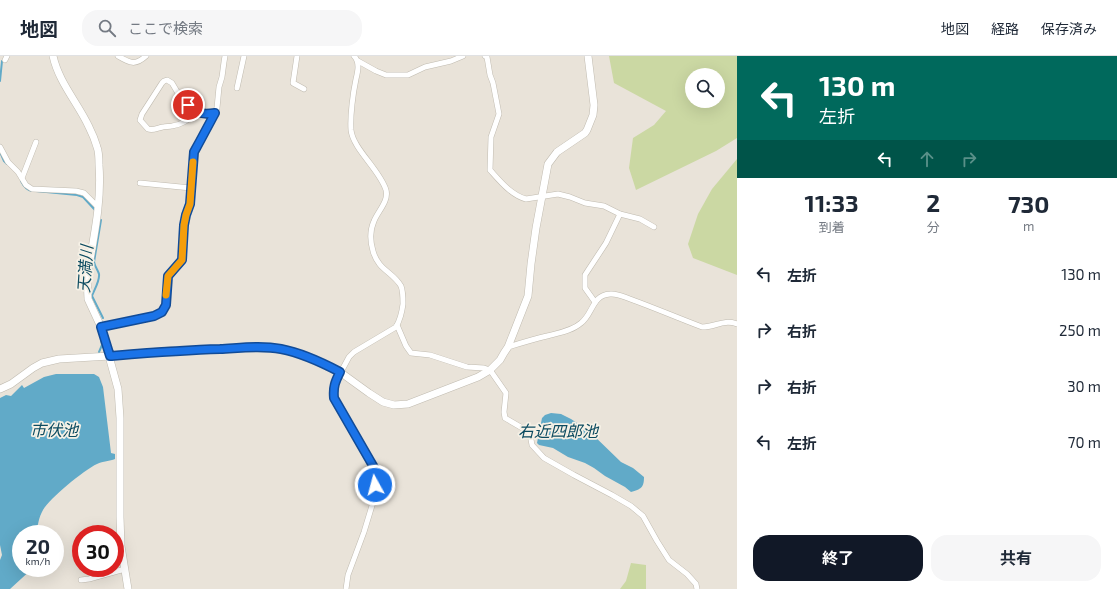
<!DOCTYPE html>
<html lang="ja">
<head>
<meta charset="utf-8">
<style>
  body { margin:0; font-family:"Exo 2","Noto Sans JP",sans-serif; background:#f6f6f7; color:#1f2937; height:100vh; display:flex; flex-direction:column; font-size:15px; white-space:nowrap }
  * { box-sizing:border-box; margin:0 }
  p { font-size:13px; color:#747a83 }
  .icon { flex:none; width:22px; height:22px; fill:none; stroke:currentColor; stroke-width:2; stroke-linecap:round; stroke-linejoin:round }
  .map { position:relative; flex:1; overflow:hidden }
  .sheet { display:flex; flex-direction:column; background:#fff; width:380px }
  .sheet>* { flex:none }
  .guide { background:#00695c; color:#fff; overflow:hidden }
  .tools { position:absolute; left:685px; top:12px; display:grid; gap:8px }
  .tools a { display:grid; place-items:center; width:40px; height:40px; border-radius:50%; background:#fff; box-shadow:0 4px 16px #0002; font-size:20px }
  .speed { position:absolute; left:12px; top:469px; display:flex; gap:8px; font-size:20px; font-weight:700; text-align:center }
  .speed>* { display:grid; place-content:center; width:52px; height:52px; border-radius:50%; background:#fff; box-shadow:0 4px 16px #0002; line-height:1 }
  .speed small { font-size:10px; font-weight:400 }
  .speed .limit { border:6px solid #d22; background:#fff; color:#111 }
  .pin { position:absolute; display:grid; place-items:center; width:34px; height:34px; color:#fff; margin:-17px; border:2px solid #fff; border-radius:50%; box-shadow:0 1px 4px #0007 }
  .me { position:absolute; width:44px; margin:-22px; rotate:353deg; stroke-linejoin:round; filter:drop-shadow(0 0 3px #0008) }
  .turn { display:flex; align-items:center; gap:14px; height:84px; padding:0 16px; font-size:18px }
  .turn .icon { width:52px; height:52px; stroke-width:2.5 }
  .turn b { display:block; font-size:28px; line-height:34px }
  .lanes { display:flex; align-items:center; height:38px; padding:0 16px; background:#0003; justify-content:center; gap:20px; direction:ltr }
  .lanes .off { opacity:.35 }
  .eta { display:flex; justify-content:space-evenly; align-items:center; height:68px; text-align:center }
  .eta b { font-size:24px; font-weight:700; line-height:28px }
  .primary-button { display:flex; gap:8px; margin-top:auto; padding:8px 16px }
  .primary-button a { flex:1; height:46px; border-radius:16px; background:#111827; color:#fff; font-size:16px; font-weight:700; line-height:46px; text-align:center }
  .primary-button a+a { background:#f6f6f7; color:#1f2937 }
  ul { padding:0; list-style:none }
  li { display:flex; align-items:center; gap:12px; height:56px; padding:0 16px }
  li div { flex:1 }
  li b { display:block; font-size:15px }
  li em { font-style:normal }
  header { display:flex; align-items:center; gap:24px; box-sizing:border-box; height:56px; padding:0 20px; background:#fff; border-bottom:1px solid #e0e1e3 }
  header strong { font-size:19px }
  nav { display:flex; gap:22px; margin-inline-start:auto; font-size:14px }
  .search { width:280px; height:36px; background:#f6f6f7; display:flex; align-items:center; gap:10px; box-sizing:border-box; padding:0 14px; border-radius:16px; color:#747a83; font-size:15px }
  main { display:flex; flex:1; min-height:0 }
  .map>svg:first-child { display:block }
  .green { fill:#cbd8a3; fill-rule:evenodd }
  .water { fill:#61aac8 }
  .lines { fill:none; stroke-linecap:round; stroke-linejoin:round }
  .stream { stroke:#61aac8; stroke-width:2 }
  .street-casing { stroke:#c0bbb0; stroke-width:6 }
  .secondary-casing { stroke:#c0bbb0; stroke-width:8 }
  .street { stroke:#fff; stroke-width:5 }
  .secondary { stroke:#fff; stroke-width:7 }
  .route-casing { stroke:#114b97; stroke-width:10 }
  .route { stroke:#1a73e8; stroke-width:7 }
  .slow { stroke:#f59e0b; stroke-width:7 }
  .labels { text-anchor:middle; stroke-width:3.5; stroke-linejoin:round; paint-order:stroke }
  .water-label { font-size:16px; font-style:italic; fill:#0c4b60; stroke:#f6f1e6 }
</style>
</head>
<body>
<header>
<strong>地図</strong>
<div class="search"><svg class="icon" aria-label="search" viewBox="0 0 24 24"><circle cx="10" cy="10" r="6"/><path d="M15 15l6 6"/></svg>ここで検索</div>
<nav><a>地図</a><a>経路</a><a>保存済み</a></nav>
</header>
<main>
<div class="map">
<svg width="737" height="533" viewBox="0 0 737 533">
  <rect width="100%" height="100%" fill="#e9e3d9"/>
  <g class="green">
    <path d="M609 0H737V82L716 95 636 134 629 112 633 82 654 69 666 55 614 27ZM692 19H718V45H692Z"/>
    <polygon points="737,103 737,219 693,202 688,188 698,158 712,133"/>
    <polygon points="631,507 646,509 646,533 620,533 626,525"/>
  </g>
  <g class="water">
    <path d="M56 318H94L99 321 103 331 111 397 115 398V403C110 405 103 405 97 408 84 414 50 442 43 454 39 461 37 470 37 478H21V512H33L10 533H0V504L2 499 0 489V342L6 339 11 340 22 329 24 332 44 321Z"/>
    <path d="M551 357 561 358 571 363 589 375 621 406 633 412 644 421C644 432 641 433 631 436L625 431 605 420 594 412 585 407 568 401 553 392 539 389 537 387 542 362 545 359Z"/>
  </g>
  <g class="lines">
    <g class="stream">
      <polyline points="0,25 2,5"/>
      <polyline points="0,96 4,105 7,108"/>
      <path d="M21 125C23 129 27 134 32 135"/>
      <polyline points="36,135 77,139 83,141 95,154"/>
      <path d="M101 164 94 206C95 211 98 214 99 218 100 225 94 234 92 240L103 262"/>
      <polyline points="99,296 102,289 101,283"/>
    </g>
    <g class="street-casing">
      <g id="street">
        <path d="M118 0C130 7 135 10 146 0"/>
        <polyline points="297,0 293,27 304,33"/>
        <path d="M485 0 487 1 490 19 493 27 499 58 491 81 490 114C500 125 511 139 526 143L558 138 570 141 585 147 604 150 620 158 640 163 654 171"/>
        <polyline points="5,4 7,0"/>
        <polyline points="358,5 376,15 386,19 408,19 425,11 451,5 463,0"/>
        <polyline points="237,32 244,0"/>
        <path d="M197 56C191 62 181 69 172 70 169 71 166 70 163 71 157 72 153 75 148 73L140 64 142 58 162 27 164 25 167 24 172 27 182 44 197 56 203 58 215 57"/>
        <polyline points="0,91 8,106 18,116 26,129 32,133 76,135 84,137 98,151"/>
        <polyline points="22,122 36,86"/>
        <polyline points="140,127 191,132"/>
        <polyline points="595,246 585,232 585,219 606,187 620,158"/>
        <polyline points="397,269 406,290 411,297 430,299 467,311 484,312 490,314 506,337 504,356 505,362 524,373 530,378 532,389 544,402 574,419 612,439 631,450 643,460 657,485 669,504 687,518 696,528 697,533"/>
        <polyline points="101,271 154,260 162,256 166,249 168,219 182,204 184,169 186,159 190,148 194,97 196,91 217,52 219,31 222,21 224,6 225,0"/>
        <path d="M508 291C521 287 534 283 547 280 558 277 572 275 581 267 593 258 592 239 610 238 617 237 624 241 630 243 655 252 678 262 702 271 716 271 723 263 737 268"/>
        <polyline points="81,524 89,523 125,513"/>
        <path d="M346 533 348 519 364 476 374 443 376 415 334 342 333 333 334 329 349 301 354 296 396 271C400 264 402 256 403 248 403 242 403 235 401 230 393 216 378 214 373 195 370 185 370 174 374 165 378 155 389 145 386 134 380 114 353 93 351 74 350 60 353 37 356 23 357 19 358 15 358 11 358 6 357 3 354 0"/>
      </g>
    </g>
    <g class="secondary-casing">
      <g id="secondary">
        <path d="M53 0C59 27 78 47 89 71 92 77 95 84 97 91 99 96 99 103 99 109 102 147 93 184 87 221L88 243 101 271 118 333 120 362V461L121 490 128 533"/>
        <polyline points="0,333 11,328 33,312 42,307 59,303 110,300 176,294 243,292 269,292 280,293 303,299 314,303 340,316 351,324 369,337 383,346 394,349 408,348 478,321 490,314 500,304 504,297 508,291 528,240 531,208 536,172 548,108 557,96 585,77 587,74 593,59 594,49 588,0"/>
      </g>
    </g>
    <use href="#street" class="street"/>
    <use href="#secondary" class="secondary"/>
  </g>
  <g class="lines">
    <g class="route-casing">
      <path id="route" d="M188 49C199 57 200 59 215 57L200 85 194 96 190 148 186 159 184 169 182 204 168 220 166 249 162 256 154 260 101 271 110 300C147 297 183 294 220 293 240 292 261 289 281 293 302 297 321 306 340 316 335 326 333 331 334 342L376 415 375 429"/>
    </g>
    <use href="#route" class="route"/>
    <polyline class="slow" points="166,239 168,220 182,204 184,169 186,159 190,148 193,106"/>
  </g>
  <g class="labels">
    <g class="water-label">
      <text transform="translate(85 213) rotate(-86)" y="6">天満川</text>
      <text x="54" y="380">市伏池</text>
      <text x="558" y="381">右近四郎池</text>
    </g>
  </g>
</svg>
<div class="tools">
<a><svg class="icon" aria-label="search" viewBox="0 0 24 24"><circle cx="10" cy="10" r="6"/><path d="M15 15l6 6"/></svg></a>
</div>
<div class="speed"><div>20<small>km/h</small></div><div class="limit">30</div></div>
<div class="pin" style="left:188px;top:49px;background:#d93025"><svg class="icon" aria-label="arrive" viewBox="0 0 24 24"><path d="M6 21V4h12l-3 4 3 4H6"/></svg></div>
<svg class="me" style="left:375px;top:429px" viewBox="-20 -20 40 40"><circle r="17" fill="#1a73e8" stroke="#fff" stroke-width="3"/><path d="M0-11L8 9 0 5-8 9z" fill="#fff"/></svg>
</div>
<section class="sheet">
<div class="guide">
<div class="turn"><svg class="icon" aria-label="left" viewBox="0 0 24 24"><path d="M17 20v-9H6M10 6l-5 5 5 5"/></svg><div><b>130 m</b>左折</div></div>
<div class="lanes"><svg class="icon" aria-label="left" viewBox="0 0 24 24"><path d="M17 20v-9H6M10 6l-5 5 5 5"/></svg><svg class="icon off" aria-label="ahead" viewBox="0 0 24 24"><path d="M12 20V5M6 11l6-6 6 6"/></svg><svg class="icon off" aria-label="right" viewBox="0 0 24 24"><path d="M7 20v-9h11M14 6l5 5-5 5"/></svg></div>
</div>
<div class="eta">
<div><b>11:33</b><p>到着</p></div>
<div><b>2</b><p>分</p></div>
<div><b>730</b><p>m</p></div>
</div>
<ul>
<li><svg class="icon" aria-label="left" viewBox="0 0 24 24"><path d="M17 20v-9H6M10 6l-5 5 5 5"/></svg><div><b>左折</b></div><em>130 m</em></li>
<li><svg class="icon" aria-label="right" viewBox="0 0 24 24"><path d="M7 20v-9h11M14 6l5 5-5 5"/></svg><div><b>右折</b></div><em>250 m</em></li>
<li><svg class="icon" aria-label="right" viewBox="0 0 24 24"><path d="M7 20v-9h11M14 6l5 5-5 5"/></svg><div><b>右折</b></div><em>30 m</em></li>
<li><svg class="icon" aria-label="left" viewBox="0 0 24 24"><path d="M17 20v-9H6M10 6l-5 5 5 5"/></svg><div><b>左折</b></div><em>70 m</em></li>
</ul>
<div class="primary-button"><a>終了</a><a>共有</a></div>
</section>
</main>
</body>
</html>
